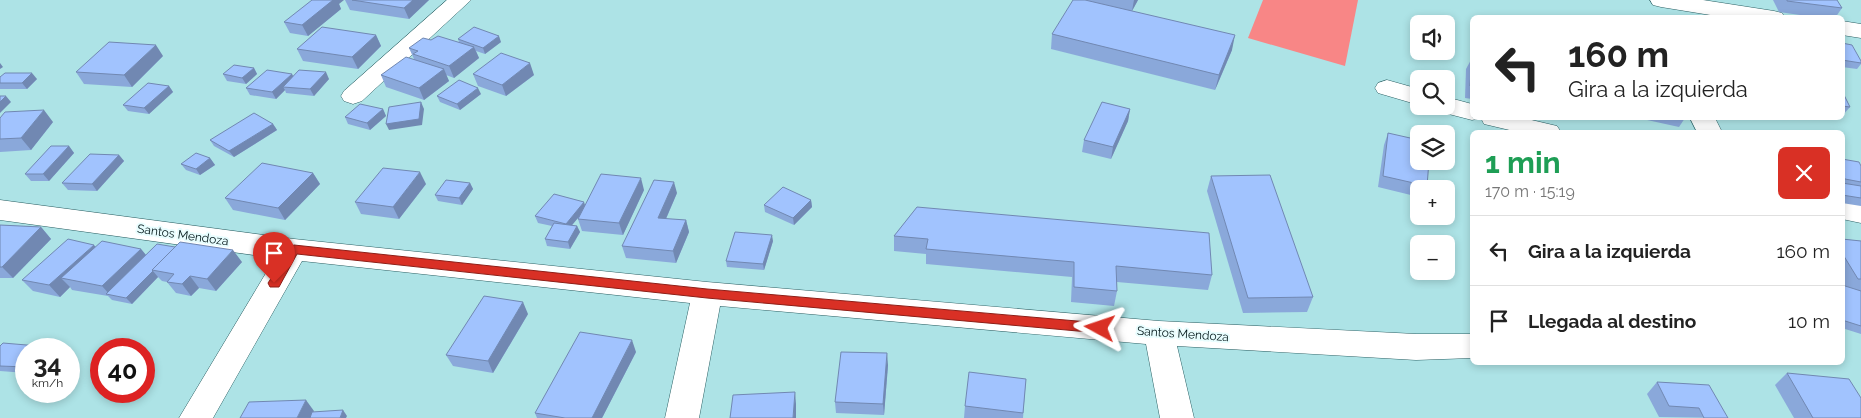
<!DOCTYPE html>
<html lang="es">
<head>
<meta charset="utf-8">
<style>
  body { margin:0; font-family:Raleway,sans-serif; background:#f6f6f6; color:#222; height:100vh; display:flex; flex-direction:column; font-size:19px; white-space:nowrap }
  * { box-sizing:border-box; margin:0 }
  p { font-size:16px; color:#767676 }
  .icon { flex:none; width:28px; height:28px; fill:none; stroke:currentColor; stroke-width:2; stroke-linecap:round; stroke-linejoin:round }
  .map { position:relative; flex:1; overflow:hidden }
  .panel { position:absolute; left:1470px; top:130px; width:375px; height:235px; display:flex; flex-direction:column; background:#fff; border-radius:8px; box-shadow:0 2px 8px #0003 }
  .panel>* { flex:none }
  .top-card { position:absolute; left:1470px; top:15px; width:375px; height:105px; border-radius:8px; box-shadow:0 2px 8px #0003; background:#fff; color:#222; overflow:hidden }
  .controls { position:absolute; left:1410px; top:15px; display:grid; gap:10px }
  .controls a { display:grid; place-items:center; width:45px; height:45px; border-radius:8px; background:#fff; box-shadow:0 2px 8px #0003; font-size:25px }
  .speed { position:absolute; left:15px; top:338px; display:flex; gap:10px; font-size:25px; font-weight:700; text-align:center }
  .speed>* { display:grid; place-content:center; width:65px; height:65px; border-radius:50%; background:#fff; box-shadow:0 2px 8px #0003; line-height:1 }
  .speed small { font-size:12px; font-weight:400 }
  .speed .limit { border:8px solid #d22; background:#fff; color:#111 }
  .pin { position:absolute; display:grid; place-items:center; width:42px; height:42px; color:#fff; margin:-51px -21px; border-radius:50% 50% 50% 0; rotate:-45deg; box-shadow:0 0 5px #0007 }
  .pin .icon { rotate:45deg }
  .me { position:absolute; width:55px; margin:-28px; rotate:275deg; stroke-linejoin:round; filter:drop-shadow(0 0 4px #0008) }
  .turn { display:flex; align-items:center; gap:18px; height:105px; padding:0 15px; font-size:22px }
  .turn .icon { width:65px; height:65px; stroke-width:2.5 }
  .turn b { display:block; font-size:35px; line-height:42px }
  .round { display:grid; place-items:center; flex:none; width:52px; height:52px; border-radius:8px; background:#f6f6f6 }
  .head { display:flex; align-items:center; justify-content:space-between; height:85px; padding:0 15px }
  h1 { font-size:30px; font-weight:700; line-height:38px; color:#1e9e55 }
  ul { padding:0; list-style:none }
  li { display:flex; align-items:center; gap:15px; height:70px; padding:0 15px; border-top:1px solid #e0e0e0 }
  li div { flex:1 }
  li b { display:block; font-size:19px }
  li em { font-style:normal }
  .map>svg:first-child { display:block }
  .green { fill:#f88686 }
  .lines { fill:none; stroke-linecap:round; stroke-linejoin:round }
  .minor-casing { stroke:#2c6064; stroke-width:1 }
  .minor { fill:#fff; fill-rule:evenodd }
  .wall { fill:#8aa8da }
  .shaded-wall { fill:#7188b2 }
  .building { fill:#a1c3fe; stroke:#7188b2 }
  .route { fill:#d93025; stroke:#8d1f18 }
  .labels { text-anchor:middle; stroke-width:4; stroke-linejoin:round; paint-order:stroke }
  .street-label { font-size:12px; fill:#021618; stroke:#e8fdfe }
</style>
</head>
<body>
<div class="map">
<svg width="1861" height="418" viewBox="0 0 1861 418">
  <rect width="100%" height="100%" fill="#ade3e6"/>
  <polygon class="green" points="1263,0 1358,0 1345,66 1248,38"/>
  <g class="lines">
    <g class="minor-casing">
      <g id="minor">
        <polygon points="447,0 471,0 362,101 353,104 344,101 341,96 344,91"/>
        <polygon points="1650,0 1703,0 1774,11 1782,13 1785,18 1729,18 1661,7 1653,5"/>
        <polygon points="1842,21 1861,24 1861,38 1842,35"/>
        <polygon points="1387,80 1419,89 1419,105 1378,93 1375,88 1378,83"/>
        <polygon points="1446,97 1472,104 1472,118 1523,118 1557,126 1561,132 1518,132 1484,124 1481,118 1472,120 1437,111 1434,106 1446,106"/>
        <polygon points="1690,118 1715,118 1722,132 1697,132"/>
        <polygon points="1842,199 1861,203 1861,223 1842,219"/>
        <polygon points="0,200 294,239 707,282 1159,321 1416,334 1472,334 1472,358 1416,360 1177,346 1194,418 1160,418 1146,344 720,306 699,418 665,418 690,303 302,261 213,418 179,418 275,258 0,220"/>
      </g>
    </g>
    <use href="#minor" class="minor"/>
  </g>
  <g class="wall">
    <polygon points="345,0 429,0 409,19 350,10"/>
    <polygon points="1088,0 1138,0 1132,11 1232,50 1215,90 1051,49 1052,34"/>
    <polygon points="1773,0 1837,0 1842,8 1835,18 1821,18 1779,12"/>
    <polygon points="339,4 341,9 308,36 290,33 284,22"/>
    <polygon points="376,35 381,46 358,69 303,61 297,49"/>
    <polygon points="458,39 501,42 485,54 476,51 479,58 454,78 446,75 449,81 424,100 386,87 381,75 414,59 409,48 431,40 459,42"/>
    <polygon points="1842,43 1861,61 1861,64 1857,69 1842,67"/>
    <polygon points="163,56 132,87 84,84 76,72"/>
    <polygon points="1472,58 1472,99 1465,98 1466,69"/>
    <polygon points="254,68 257,74 246,84 227,81 223,74"/>
    <polygon points="292,74 293,76 329,79 314,96 286,93 285,90 276,99 250,95 246,88"/>
    <polygon points="473,74 534,75 506,96 478,86"/>
    <polygon points="0,77 37,79 27,89 0,89"/>
    <polygon points="169,86 173,92 149,114 128,111 123,105"/>
    <polygon points="1842,91 1850,107 1842,116"/>
    <polygon points="481,94 460,110 440,102 437,96"/>
    <polygon points="383,109 386,116 370,130 348,124 345,117"/>
    <polygon points="1130,109 1128,121 1111,159 1082,152 1084,140"/>
    <polygon points="0,118 53,122 31,150 0,152"/>
    <polygon points="1638,118 1685,118 1679,127"/>
    <polygon points="273,124 277,130 234,157 214,146 210,140"/>
    <polygon points="1388,133 1427,186 1426,189 1419,189 1419,197 1378,187 1384,145"/>
    <polygon points="69,146 74,153 49,181 31,181 25,174"/>
    <polygon points="119,155 124,161 97,191 68,190 62,183"/>
    <polygon points="210,158 215,165 200,175 186,170 181,164"/>
    <polygon points="1842,159 1861,166 1861,206 1842,203"/>
    <polygon points="313,173 320,184 285,220 233,210 225,198"/>
    <polygon points="1211,176 1313,297 1307,312 1243,313 1207,191"/>
    <polygon points="470,183 473,189 462,205 438,201 435,195"/>
    <polygon points="426,184 399,219 361,214 355,202"/>
    <polygon points="644,190 623,235 582,231 578,219 578,218 572,225 577,226 580,232 570,249 547,246 545,239 552,226 538,223 535,216 585,205"/>
    <polygon points="677,193 666,219 686,220 689,232 676,263 626,258 622,246"/>
    <polygon points="811,200 812,207 794,225 765,212 764,205"/>
    <polygon points="917,207 1212,275 1208,290 1117,282 1117,291 1114,306 1071,302 1072,277 926,264 926,254 894,251 894,236"/>
    <polygon points="0,225 41,227 51,239 13,278 0,278"/>
    <polygon points="1842,239 1861,241 1861,334 1842,328 1842,285 1844,286 1842,284"/>
    <polygon points="773,241 764,270 727,267 726,261"/>
    <polygon points="96,247 141,249 146,255 242,262 216,291 199,288 191,296 176,293 167,282 162,281 158,277 132,304 112,300 108,296 72,290 70,287 60,297 33,291 22,280"/>
    <polygon points="528,314 493,373 453,366 446,355"/>
    <polygon points="0,346 62,348 63,349 26,349 26,373 0,371"/>
    <polygon points="636,352 602,418 537,418 535,413"/>
    <polygon points="888,365 884,415 836,413 835,402"/>
    <polygon points="1787,373 1861,418 1794,418 1775,385"/>
    <polygon points="1026,379 1023,418 964,418 965,406"/>
    <polygon points="1657,382 1728,418 1659,417 1647,394"/>
  </g>
  <g class="shaded-wall">
    <polygon points="330,0 344,0 339,4 341,9 308,36 302,25"/>
    <polygon points="413,0 429,0 409,19 404,8"/>
    <polygon points="1134,0 1138,0 1132,11"/>
    <polygon points="376,35 381,46 358,69 352,57"/>
    <polygon points="1235,35 1232,50 1215,90 1219,75"/>
    <polygon points="499,36 501,42 485,54 483,48"/>
    <polygon points="156,45 163,56 132,87 124,75"/>
    <polygon points="474,47 479,58 454,78 449,66"/>
    <polygon points="0,63 3,67 0,69"/>
    <polygon points="530,63 534,75 506,96 502,85"/>
    <polygon points="254,68 257,74 246,84 242,78"/>
    <polygon points="444,69 449,81 424,100 419,88"/>
    <polygon points="326,72 329,79 314,96 310,89"/>
    <polygon points="32,73 37,79 27,89 22,83"/>
    <polygon points="292,74 295,80 283,87 285,90 276,99 272,92"/>
    <polygon points="169,86 173,92 149,114 144,108"/>
    <polygon points="478,88 481,94 460,110 457,104"/>
    <polygon points="6,96 11,102 0,113 0,102"/>
    <polygon points="421,102 424,109 422,125 389,130 386,124"/>
    <polygon points="383,109 386,116 370,130 367,123"/>
    <polygon points="1130,109 1128,121 1111,159 1113,147"/>
    <polygon points="44,110 53,122 31,150 21,138"/>
    <polygon points="273,124 277,130 234,157 229,151"/>
    <polygon points="69,146 74,153 49,181 43,174"/>
    <polygon points="119,155 124,161 97,191 92,184"/>
    <polygon points="210,158 215,165 200,175 196,169"/>
    <polygon points="420,172 426,184 399,219 393,207"/>
    <polygon points="313,173 320,184 285,220 278,208"/>
    <polygon points="641,178 644,190 623,235 619,223"/>
    <polygon points="674,182 677,193 661,230 658,218"/>
    <polygon points="470,183 473,189 462,205 459,198"/>
    <polygon points="811,200 812,207 794,225 793,218"/>
    <polygon points="584,202 586,208 568,230 566,224"/>
    <polygon points="686,220 689,232 676,263 673,251"/>
    <polygon points="577,226 580,232 570,249 568,242"/>
    <polygon points="41,227 51,239 13,278 2,267"/>
    <polygon points="772,235 773,241 764,270 763,264"/>
    <polygon points="94,245 104,256 61,278 70,287 60,297 49,285"/>
    <polygon points="141,249 150,260 110,295 102,286"/>
    <polygon points="233,250 242,262 216,291 207,279"/>
    <polygon points="153,271 158,277 132,304 126,298"/>
    <polygon points="190,276 199,288 191,296 182,284"/>
    <polygon points="523,302 528,314 493,373 488,361"/>
    <polygon points="632,340 636,352 602,418 592,418"/>
    <polygon points="887,353 888,365 884,415 883,404"/>
    <polygon points="795,392 796,404 796,418 793,418"/>
    <polygon points="306,400 314,411 311,418 297,418"/>
    <polygon points="343,410 347,416 346,418 340,418"/>
  </g>
  <g class="building">
    <polygon points="312,0 333,0 302,25 284,22"/>
    <polygon points="352,0 413,0 404,8"/>
    <polygon points="1073,0 1085,0 1235,35 1219,75 1052,34"/>
    <polygon points="1787,0 1837,0 1842,8 1787,1"/>
    <polygon points="322,27 376,35 352,57 297,49"/>
    <polygon points="474,27 499,36 483,48 458,39"/>
    <polygon points="438,36 474,47 449,66 413,54 418,51 409,48 423,38 431,40"/>
    <polygon points="109,42 156,45 124,75 76,72"/>
    <polygon points="1842,43 1852,45 1861,61 1861,63 1842,60"/>
    <polygon points="501,53 530,63 502,85 473,74"/>
    <polygon points="406,57 444,69 419,88 381,75"/>
    <polygon points="1472,58 1472,87 1470,86"/>
    <polygon points="234,65 254,68 242,78 223,74"/>
    <polygon points="267,70 292,74 272,92 246,88"/>
    <polygon points="299,70 326,72 310,89 283,87"/>
    <polygon points="5,73 32,73 22,83 0,83 0,77"/>
    <polygon points="459,80 478,88 457,104 437,96"/>
    <polygon points="148,83 169,86 144,108 123,105"/>
    <polygon points="1842,91 1850,107 1842,106"/>
    <polygon points="0,96 6,96 0,102"/>
    <polygon points="421,102 419,119 386,124 389,107"/>
    <polygon points="1102,102 1130,109 1113,147 1084,140"/>
    <polygon points="360,104 383,109 367,123 345,117"/>
    <polygon points="44,110 21,138 0,139 0,118 5,112"/>
    <polygon points="254,113 273,124 229,151 210,140"/>
    <polygon points="1388,133 1419,140 1419,161 1429,161 1427,186 1383,176"/>
    <polygon points="51,146 69,146 43,174 25,174"/>
    <polygon points="196,153 210,158 196,169 181,164"/>
    <polygon points="90,154 119,155 92,184 62,183"/>
    <polygon points="1842,159 1859,162 1861,166 1861,182 1845,179 1842,174"/>
    <polygon points="262,163 313,173 278,208 225,198"/>
    <polygon points="383,168 420,172 393,207 355,202"/>
    <polygon points="601,174 641,178 619,223 578,219"/>
    <polygon points="1270,175 1313,297 1248,298 1211,176"/>
    <polygon points="446,180 470,183 459,198 435,195"/>
    <polygon points="654,180 674,182 658,218 686,220 673,251 622,246"/>
    <polygon points="1842,183 1861,186 1861,198 1842,195"/>
    <polygon points="783,187 811,200 793,218 764,205"/>
    <polygon points="554,194 584,202 566,224 535,216"/>
    <polygon points="917,207 1209,233 1212,275 1116,266 1117,291 1074,287 1074,262 926,249 928,239 894,236"/>
    <polygon points="554,223 577,226 568,242 545,239"/>
    <polygon points="0,225 41,227 2,267 0,267"/>
    <polygon points="735,232 772,235 763,264 726,261"/>
    <polygon points="68,239 94,245 49,285 22,280"/>
    <polygon points="1842,239 1861,241 1861,279 1858,279 1842,253"/>
    <polygon points="102,241 141,249 102,286 61,278"/>
    <polygon points="180,242 233,250 207,279 190,276 182,284 167,282 174,274 152,270"/>
    <polygon points="157,244 175,247 152,270 153,271 126,298 106,294"/>
    <polygon points="1842,285 1861,291 1861,326 1842,320"/>
    <polygon points="484,296 523,302 488,361 446,355"/>
    <polygon points="580,332 632,340 592,418 565,418 535,413"/>
    <polygon points="3,343 62,348 61,349 26,349 26,367 0,366 0,346"/>
    <polygon points="841,352 887,353 883,404 835,402"/>
    <polygon points="969,372 1026,379 1023,413 965,406"/>
    <polygon points="1787,373 1849,379 1861,398 1861,418 1813,418"/>
    <polygon points="1657,382 1709,385 1728,418 1704,418 1699,408 1669,406"/>
    <polygon points="795,392 793,418 730,418 733,395"/>
    <polygon points="306,400 297,418 240,418 249,402"/>
    <polygon points="343,410 340,418 310,418 312,412"/>
  </g>
  <polygon class="route" points="294,245 707,289 1100,323 1105,324 1107,328 1105,331 1100,333 707,298 297,254 279,287 270,287 268,283 270,280 290,247"/>
  <g class="labels">
    <g class="street-label">
      <text transform="translate(183 235) rotate(8)" y="4">Santos Mendoza</text>
      <text transform="translate(1183 334) rotate(4)" y="4">Santos Mendoza</text>
    </g>
  </g>
</svg>
<div class="controls">
<a><svg class="icon" aria-label="sound" viewBox="0 0 24 24"><path d="M4 9h4l5-4v14l-5-4H4zM17 9q2 3 0 6"/></svg></a>
<a><svg class="icon" aria-label="search" viewBox="0 0 24 24"><circle cx="10" cy="10" r="6"/><path d="M15 15l6 6"/></svg></a>
<a><svg class="icon" aria-label="layers" viewBox="0 0 24 24"><path d="M12 4l9 5-9 5-9-5zM3 14l9 5 9-5"/></svg></a>
<a>+</a>
<a>−</a>
</div>
<div class="speed"><div>34<small>km/h</small></div><div class="limit">40</div></div>
<div class="pin" style="left:274px;top:283px;background:#d93025"><svg class="icon" aria-label="arrive" viewBox="0 0 24 24"><path d="M6 21V4h12l-3 4 3 4H6"/></svg></div>
<svg class="me" style="left:1100px;top:328px" viewBox="-20 -20 40 40"><path d="M0-17L14 15 0 8-14 15z" fill="#d93025" stroke="#fff" stroke-width="4"/></svg>
<div class="top-card">
<div class="turn"><svg class="icon" aria-label="left" viewBox="0 0 24 24"><path d="M17 20v-9H6M10 6l-5 5 5 5"/></svg><div><b>160 m</b>Gira a la izquierda</div></div>
</div>
<section class="panel">
<div class="head"><div><h1>1 min</h1><p>170 m · 15:19</p></div><a class="round" style="background:#d93025;color:#fff"><svg class="icon" aria-label="close" viewBox="0 0 24 24"><path d="M6 6l12 12M18 6L6 18"/></svg></a></div>
<ul>
<li><svg class="icon" aria-label="left" viewBox="0 0 24 24"><path d="M17 20v-9H6M10 6l-5 5 5 5"/></svg><div><b>Gira a la izquierda</b></div><em>160 m</em></li>
<li><svg class="icon" aria-label="arrive" viewBox="0 0 24 24"><path d="M6 21V4h12l-3 4 3 4H6"/></svg><div><b>Llegada al destino</b></div><em>10 m</em></li>
</ul>
</section>
</div>
</body>
</html>
